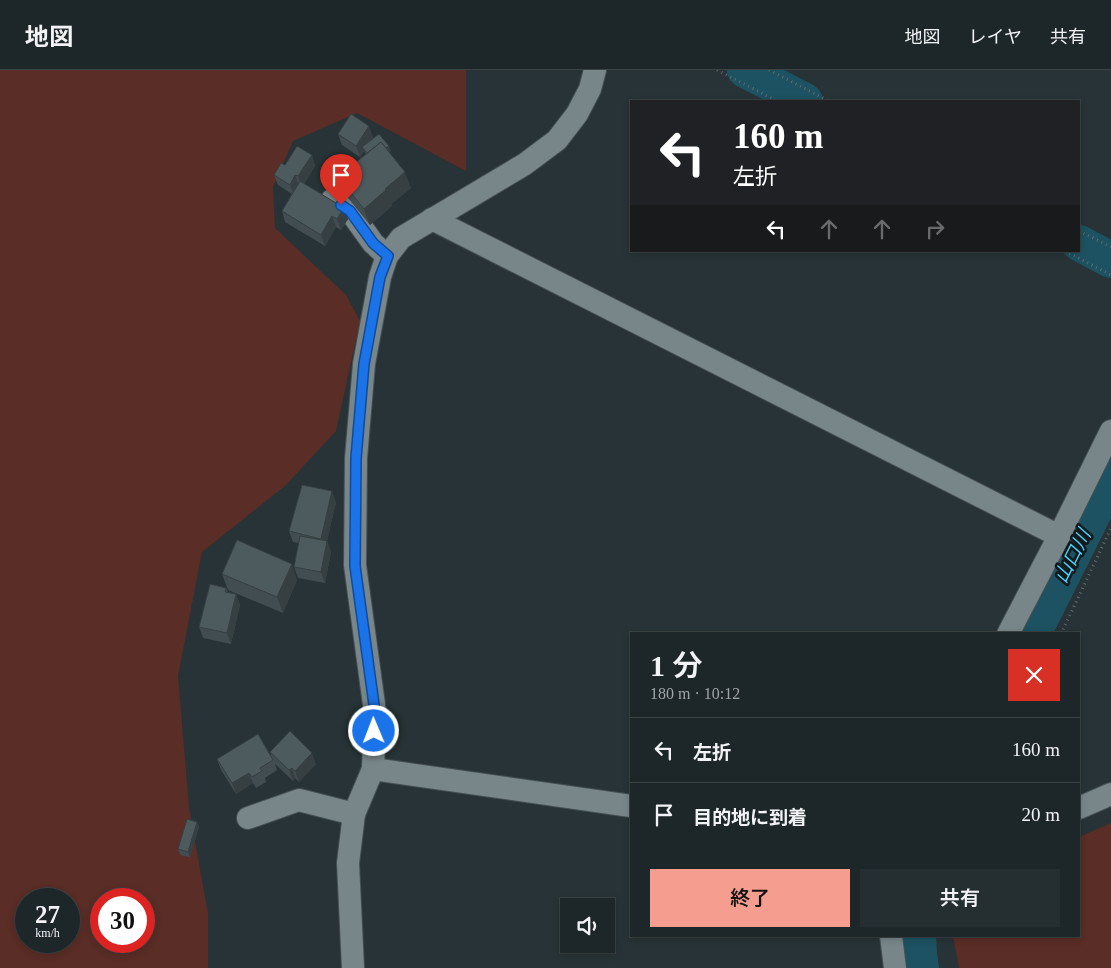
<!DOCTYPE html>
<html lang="ja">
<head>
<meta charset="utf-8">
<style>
  body { margin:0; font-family:"Times New Roman","Noto Sans JP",serif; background:#252e30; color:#f1f3f6; height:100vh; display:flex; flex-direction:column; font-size:19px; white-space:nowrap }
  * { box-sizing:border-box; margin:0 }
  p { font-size:16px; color:#a0a5a8 }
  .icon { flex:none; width:28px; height:28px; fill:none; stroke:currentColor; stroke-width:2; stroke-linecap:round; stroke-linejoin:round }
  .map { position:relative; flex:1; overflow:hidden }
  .sheet { position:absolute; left:630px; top:562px; width:450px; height:305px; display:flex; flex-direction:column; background:#1d2628; border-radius:0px; box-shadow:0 2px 8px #0003,0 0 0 1px #3b4345 }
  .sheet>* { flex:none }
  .banner { position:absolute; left:630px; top:30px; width:450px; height:152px; border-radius:0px; box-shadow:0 2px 8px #0003,0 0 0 1px #3b4345; background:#202124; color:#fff; overflow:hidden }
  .fabs { position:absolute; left:560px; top:828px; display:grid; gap:10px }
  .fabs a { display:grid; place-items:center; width:55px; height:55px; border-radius:0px; background:#1d2628; box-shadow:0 2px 8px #0003,0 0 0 1px #3b4345; font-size:25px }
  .speed { position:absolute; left:15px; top:818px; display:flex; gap:10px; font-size:25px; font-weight:700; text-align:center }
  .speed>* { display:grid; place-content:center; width:65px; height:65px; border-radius:50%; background:#1d2628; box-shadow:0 2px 8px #0003,0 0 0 1px #3b4345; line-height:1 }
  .speed small { font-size:12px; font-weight:400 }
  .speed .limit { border:8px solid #d22; background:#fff; color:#111 }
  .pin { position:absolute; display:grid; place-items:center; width:42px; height:42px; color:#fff; margin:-51px -21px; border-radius:50% 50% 50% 0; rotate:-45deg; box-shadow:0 0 5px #0007 }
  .pin .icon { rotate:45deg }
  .me { position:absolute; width:55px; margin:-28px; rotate:359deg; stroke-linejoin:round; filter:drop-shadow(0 0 4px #0008) }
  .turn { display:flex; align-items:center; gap:18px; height:105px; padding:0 20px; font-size:22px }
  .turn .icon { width:65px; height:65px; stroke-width:2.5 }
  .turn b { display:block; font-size:35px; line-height:42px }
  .lanes { display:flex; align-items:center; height:48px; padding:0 20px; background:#0003; justify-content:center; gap:25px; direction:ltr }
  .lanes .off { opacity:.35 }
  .round { display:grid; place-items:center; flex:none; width:52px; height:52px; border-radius:0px; background:#252e30 }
  .summary { display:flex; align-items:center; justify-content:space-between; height:85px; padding:0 20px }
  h1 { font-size:30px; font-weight:600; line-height:38px }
  .cta { display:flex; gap:10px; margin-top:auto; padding:10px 20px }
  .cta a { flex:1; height:58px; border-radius:0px; background:#f59d8e; color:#111; font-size:20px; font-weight:600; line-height:58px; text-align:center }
  .cta a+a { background:#252e30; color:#f1f3f6 }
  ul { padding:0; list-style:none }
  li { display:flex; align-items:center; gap:15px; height:65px; padding:0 20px; border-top:1px solid #3b4345 }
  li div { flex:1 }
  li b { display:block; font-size:19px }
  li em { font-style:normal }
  header { display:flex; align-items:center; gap:30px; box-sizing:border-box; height:70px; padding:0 25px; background:#1d2628; border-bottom:1px solid #3b4345 }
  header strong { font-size:24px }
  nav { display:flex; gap:28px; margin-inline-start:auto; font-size:18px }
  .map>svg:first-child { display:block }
  .green { fill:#5a2d26; fill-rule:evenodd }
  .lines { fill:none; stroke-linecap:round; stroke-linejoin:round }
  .river { stroke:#1c5261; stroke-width:36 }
  .minor-casing { stroke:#475054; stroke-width:24 }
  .path { stroke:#616b6e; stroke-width:3; stroke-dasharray:1 4; stroke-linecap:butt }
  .minor { stroke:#78868a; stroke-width:22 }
  .wall { fill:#424d51 }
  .shaded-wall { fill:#363f42 }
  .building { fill:#4d5a5e; stroke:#363f42 }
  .route-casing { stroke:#114b97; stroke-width:12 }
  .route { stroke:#1a73e8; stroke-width:9 }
  .labels { text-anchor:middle; stroke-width:5; stroke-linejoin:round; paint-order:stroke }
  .water-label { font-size:19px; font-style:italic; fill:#42d4fb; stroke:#14191b }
</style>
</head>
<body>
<header>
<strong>地図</strong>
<nav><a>地図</a><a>レイヤ</a><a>共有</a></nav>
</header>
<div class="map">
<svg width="1111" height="898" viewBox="0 0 1111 898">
  <rect width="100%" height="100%" fill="#273336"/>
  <g class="green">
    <path d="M0 0H466V101L357 43 293 71 273 117 275 158 346 225 360 251 336 361 285 416 202 482 178 606 189 737 208 844V898H0ZM26 829H69V871H26ZM101 829H144V871H101Z"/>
    <polygon points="1111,753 1111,898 959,898 953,866 1079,866 1079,767"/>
  </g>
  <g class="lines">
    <g class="river">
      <polyline points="745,0 805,31"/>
      <polyline points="1079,173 1111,190"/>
      <polyline points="1033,564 1111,408"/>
      <polyline points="918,866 919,884 921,898"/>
    </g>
    <g class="minor-casing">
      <g id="minor">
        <polyline points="332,130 350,141 373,173 387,186"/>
        <polyline points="432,149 1059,466"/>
        <polyline points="1008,564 1059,466 1111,361"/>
        <polyline points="373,699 631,736"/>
        <polyline points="1079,738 1111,724"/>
        <polyline points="248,748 299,730 354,744"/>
        <polyline points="891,866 895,898"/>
        <polyline points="353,898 348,793 354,744 373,699 375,642 355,495 356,388 364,294 380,207 387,186 401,168 525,94 557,70 577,44 590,19 595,0"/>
      </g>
    </g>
    <g class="path">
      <polyline points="717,0 777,31"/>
      <polyline points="769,0 829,31"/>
      <polyline points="1079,161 1111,177"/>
      <polyline points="1065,181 1111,205"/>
      <polyline points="1061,564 1111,458"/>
    </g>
    <use href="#minor" class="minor"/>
  </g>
  <g class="wall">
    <polygon points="338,64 373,67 370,71 389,76 391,81 389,82 411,118 391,134 392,136 370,155 344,123 338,107 366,84 364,81 360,87 342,75"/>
    <polygon points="312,85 315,96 304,114 344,138 348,149 341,160 336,157 325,176 285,152 282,141 292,124 278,115 274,105 285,95"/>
    <polygon points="336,432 327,471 331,482 325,513 298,508 294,497 299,473 293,472 289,461"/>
    <polygon points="222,504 297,510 283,543 228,520"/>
    <polygon points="226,518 228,522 236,524 240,535 231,574 203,568 199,557"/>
    <polygon points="270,682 316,694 299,712 295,708 293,711 275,694 277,700 265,708 266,712 256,718 253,713 236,724 221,700 217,689 271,685"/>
    <polygon points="197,752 199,757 190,787 180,785 178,779"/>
  </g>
  <g class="shaded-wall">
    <polygon points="369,56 373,67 364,80 362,77 364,81 360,87 356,76"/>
    <polygon points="389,76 391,81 373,94 371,89"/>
    <polygon points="312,85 315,96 302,117 298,106"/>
    <polygon points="405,102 411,118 391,134 392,136 370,155 364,139 385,119"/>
    <polygon points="295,105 299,116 294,125 290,115"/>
    <polygon points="344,138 348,149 341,160 337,149"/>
    <polygon points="332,146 336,157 325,176 321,165"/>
    <polygon points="332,421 336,432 325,479 321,469"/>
    <polygon points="327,471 331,482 325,513 321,502"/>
    <polygon points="292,494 297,510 283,543 277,527"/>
    <polygon points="236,524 240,535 231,574 227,563"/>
    <polygon points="312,683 316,694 299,712 295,701"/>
    <polygon points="292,698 295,708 293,711 289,700"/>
    <polygon points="249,703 253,713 236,724 232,713"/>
    <polygon points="197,752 199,757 190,787 188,782"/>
  </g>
  <g class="building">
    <polygon points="351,44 369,56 356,76 338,64"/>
    <polygon points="379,64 389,76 386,78 381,72 367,83 362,77"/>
    <polygon points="381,72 405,102 385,119 386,120 364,139 338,107"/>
    <polygon points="297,76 312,85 298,106 295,105 290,115 274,105 281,93 285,95"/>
    <polygon points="300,111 344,138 337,149 332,146 321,165 282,141"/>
    <polygon points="302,415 332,421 321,469 289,461"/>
    <polygon points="300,466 327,471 321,502 294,497"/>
    <polygon points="237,470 292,494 277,527 222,504"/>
    <polygon points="210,514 226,518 225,522 236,524 227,563 199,557"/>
    <polygon points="290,661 312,683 295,701 292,698 289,700 270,682"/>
    <polygon points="258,664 273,690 260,698 262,701 252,707 249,703 232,713 217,689"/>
    <polygon points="187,749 197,752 188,782 178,779"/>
  </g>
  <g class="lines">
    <g class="route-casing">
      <polyline id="route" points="341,135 350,141 373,173 388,186 380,207 364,294 356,388 355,496 375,642 374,661"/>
    </g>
    <use href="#route" class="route"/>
  </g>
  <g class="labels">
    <g class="water-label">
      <text transform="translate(1072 486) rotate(-63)" y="7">山口川</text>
    </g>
  </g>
</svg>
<div class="fabs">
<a><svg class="icon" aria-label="sound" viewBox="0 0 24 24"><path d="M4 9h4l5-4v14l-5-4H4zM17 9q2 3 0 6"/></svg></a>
</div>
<div class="speed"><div>27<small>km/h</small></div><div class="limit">30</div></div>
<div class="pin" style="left:341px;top:135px;background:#d93025"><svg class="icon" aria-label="arrive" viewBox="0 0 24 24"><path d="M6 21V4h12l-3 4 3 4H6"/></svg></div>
<svg class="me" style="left:374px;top:661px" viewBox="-20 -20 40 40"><circle r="17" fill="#1a73e8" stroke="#fff" stroke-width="3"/><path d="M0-11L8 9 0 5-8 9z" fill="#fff"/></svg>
<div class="banner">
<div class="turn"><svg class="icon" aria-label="left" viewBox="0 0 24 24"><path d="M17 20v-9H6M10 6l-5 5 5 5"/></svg><div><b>160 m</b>左折</div></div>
<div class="lanes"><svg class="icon" aria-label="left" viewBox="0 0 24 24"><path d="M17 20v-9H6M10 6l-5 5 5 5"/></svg><svg class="icon off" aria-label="ahead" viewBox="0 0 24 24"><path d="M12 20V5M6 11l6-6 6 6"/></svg><svg class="icon off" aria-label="ahead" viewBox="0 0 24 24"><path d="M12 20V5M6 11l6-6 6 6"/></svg><svg class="icon off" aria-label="right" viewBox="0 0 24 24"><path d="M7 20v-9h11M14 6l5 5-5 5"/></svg></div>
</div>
<section class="sheet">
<div class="summary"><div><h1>1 分</h1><p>180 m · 10:12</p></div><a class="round" style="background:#d93025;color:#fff"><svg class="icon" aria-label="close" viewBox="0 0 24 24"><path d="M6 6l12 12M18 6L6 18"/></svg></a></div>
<ul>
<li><svg class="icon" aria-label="left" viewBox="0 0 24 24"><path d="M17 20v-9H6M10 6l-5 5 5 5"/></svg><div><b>左折</b></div><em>160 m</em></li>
<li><svg class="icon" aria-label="arrive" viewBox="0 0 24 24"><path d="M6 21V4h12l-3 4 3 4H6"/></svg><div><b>目的地に到着</b></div><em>20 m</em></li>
</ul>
<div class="cta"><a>終了</a><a>共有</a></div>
</section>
</div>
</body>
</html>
